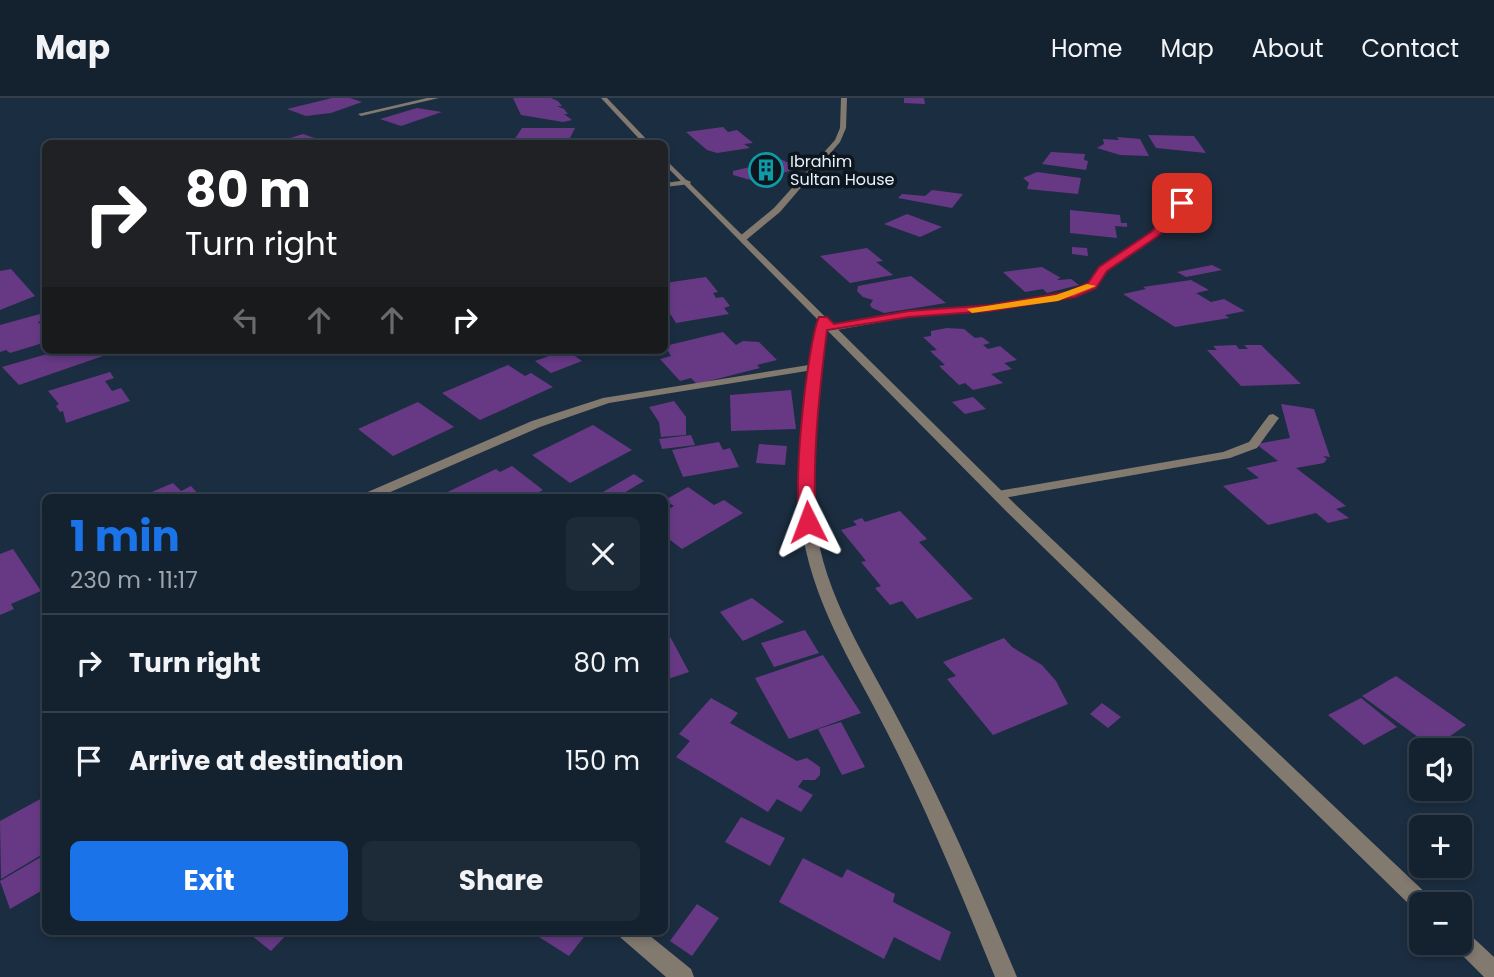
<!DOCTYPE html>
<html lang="en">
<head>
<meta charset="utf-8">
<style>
  body { margin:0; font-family:Poppins,sans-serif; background:#1d2a38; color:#f1f3f6; height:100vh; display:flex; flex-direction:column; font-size:26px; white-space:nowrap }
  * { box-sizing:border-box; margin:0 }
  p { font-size:23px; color:#9da4ab }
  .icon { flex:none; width:38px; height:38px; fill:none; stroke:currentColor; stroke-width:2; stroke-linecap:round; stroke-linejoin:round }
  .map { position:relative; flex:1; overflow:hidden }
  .panel { position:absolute; left:42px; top:396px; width:626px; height:441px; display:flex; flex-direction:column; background:#142230; border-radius:10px; box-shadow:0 4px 10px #0003,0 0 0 2px #333f4c }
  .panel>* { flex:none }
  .guide { position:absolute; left:42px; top:42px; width:626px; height:214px; border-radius:10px; box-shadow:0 4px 10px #0003,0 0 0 2px #333f4c; background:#202124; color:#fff; overflow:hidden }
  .buttons { position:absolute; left:1409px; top:640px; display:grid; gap:14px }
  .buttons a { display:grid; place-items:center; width:63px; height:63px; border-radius:10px; background:#142230; box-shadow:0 4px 10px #0003,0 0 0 2px #333f4c; font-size:35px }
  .pin { position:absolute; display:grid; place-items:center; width:60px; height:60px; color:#fff; margin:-30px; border-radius:14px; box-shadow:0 4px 10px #0006 }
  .me { position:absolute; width:77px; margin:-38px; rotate:357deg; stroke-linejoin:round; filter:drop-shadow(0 0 5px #0008) }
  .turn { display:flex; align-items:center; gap:24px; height:147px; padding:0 28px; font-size:32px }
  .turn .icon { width:91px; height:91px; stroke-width:2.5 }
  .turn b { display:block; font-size:49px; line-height:60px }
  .lanes { display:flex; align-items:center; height:66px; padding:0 28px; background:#0003; justify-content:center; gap:35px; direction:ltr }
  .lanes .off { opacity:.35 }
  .round { display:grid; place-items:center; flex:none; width:74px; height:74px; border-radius:10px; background:#1d2a38 }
  .headline { display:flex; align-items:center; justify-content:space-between; height:119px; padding:0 28px }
  h1 { font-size:42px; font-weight:700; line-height:52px; color:#1a73e8 }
  .action { display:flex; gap:14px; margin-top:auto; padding:14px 28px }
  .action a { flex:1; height:80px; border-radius:10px; background:#1a73e8; color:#fff; font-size:28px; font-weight:700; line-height:80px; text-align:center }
  .action a+a { background:#1d2a38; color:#f1f3f6 }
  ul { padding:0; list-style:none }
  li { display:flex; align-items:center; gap:21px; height:98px; padding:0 28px; border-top:2px solid #333f4c }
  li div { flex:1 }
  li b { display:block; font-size:26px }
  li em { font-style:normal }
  header { display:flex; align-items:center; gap:42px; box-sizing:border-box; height:98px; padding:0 35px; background:#142230; border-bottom:2px solid #333f4c }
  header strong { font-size:33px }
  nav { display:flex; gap:38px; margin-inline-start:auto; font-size:24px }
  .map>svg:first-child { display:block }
  .building { fill:#673985 }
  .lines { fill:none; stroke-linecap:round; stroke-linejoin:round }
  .minor { fill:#82796f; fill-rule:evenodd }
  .tertiary { fill:#82796f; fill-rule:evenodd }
  .route { fill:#e11d48; stroke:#92132f; stroke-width:2 }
  .slow { fill:#f59e0b }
  .labels { text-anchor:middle; stroke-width:7; stroke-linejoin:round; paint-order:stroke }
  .far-poi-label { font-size:16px; fill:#e5f0fd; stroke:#0d151d; text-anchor:start }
</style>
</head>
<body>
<header>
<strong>Map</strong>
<nav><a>Home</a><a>Map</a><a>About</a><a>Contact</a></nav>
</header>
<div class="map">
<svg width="1494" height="879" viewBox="0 0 1494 879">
  <rect width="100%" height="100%" fill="#1b2d40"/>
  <g class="building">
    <polygon points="332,0 350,0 362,4 331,15 306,18 287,11"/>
    <polygon points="513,0 551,0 558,3 562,8 557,8 564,11 568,16 564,16 572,22 563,24 521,17"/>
    <polygon points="904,0 924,0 925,6 904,5"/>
    <polygon points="417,10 442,14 401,28 380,21"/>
    <polygon points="723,29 728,34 737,32 753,45 744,46 750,50 717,55 707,52 686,34"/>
    <polygon points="522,30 575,30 569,42 514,42"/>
    <polygon points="303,36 332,46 274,46 274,45"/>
    <polygon points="1148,37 1194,38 1206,55 1156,50"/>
    <polygon points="1117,39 1140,41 1149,58 1120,57 1097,50 1104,46 1103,41 1119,42"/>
    <polygon points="1051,54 1085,56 1084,62 1088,63 1086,72 1042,66"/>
    <polygon points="780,61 800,70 754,83 733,77 733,73 750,69 755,64"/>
    <polygon points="1037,74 1081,80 1078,96 1027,91 1029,85 1023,80"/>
    <polygon points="932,92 963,96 952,110 898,100 902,96 925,98"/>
    <polygon points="1070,112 1120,117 1121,125 1127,125 1127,129 1115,128 1117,140 1070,135"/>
    <polygon points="907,116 942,129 920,139 884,126"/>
    <polygon points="1072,149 1087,150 1088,158 1072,156"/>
    <polygon points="867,150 883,163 876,164 893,177 850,185 820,158"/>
    <polygon points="1212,167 1222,172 1186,179 1177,174"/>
    <polygon points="1042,169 1061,180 1057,181 1059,182 1071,181 1079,187 1047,195 1043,191 1025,194 1003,174"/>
    <polygon points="11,171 35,198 0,212 0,173"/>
    <polygon points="911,178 946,205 884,215 872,210 870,207 873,202 863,199 857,193 858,188"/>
    <polygon points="706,179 718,194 713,195 716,200 723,199 730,208 724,210 729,216 676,225 665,208 665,185"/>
    <polygon points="1191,182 1209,192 1196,195 1211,204 1224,201 1245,213 1225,217 1229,220 1175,229 1123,196 1146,191 1143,189"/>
    <polygon points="40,216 46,221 38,224 46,231 46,244 10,255 6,252 0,254 0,227"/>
    <polygon points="947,230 964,231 975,240 982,239 990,245 983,247 988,251 1000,248 1017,262 1004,265 1012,271 991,276 1003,285 973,292 965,285 959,287 939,268 945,267 930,253 937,252 923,239 931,238 931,233"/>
    <polygon points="723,234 736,247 743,243 759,244 777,262 757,267 760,270 697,286 691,280 680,283 660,261 671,258 665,248"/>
    <polygon points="1236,247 1239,251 1248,251 1244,247 1261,247 1301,286 1241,288 1207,252 1217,252 1213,248"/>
    <polygon points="61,252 97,252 103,258 19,287 2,269"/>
    <polygon points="566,252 582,263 551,275 535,263"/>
    <polygon points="508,267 525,278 531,275 553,289 480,322 442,295"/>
    <polygon points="110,274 114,280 105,283 112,293 121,290 130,303 66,325 63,313 60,314 56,308 59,306 48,293"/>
    <polygon points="791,292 796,331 731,333 730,297"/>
    <polygon points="973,299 986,311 965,316 952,304"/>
    <polygon points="674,303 686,319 686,337 661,339 659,324 649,309"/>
    <polygon points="418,304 454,329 393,358 358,331"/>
    <polygon points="1281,306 1314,311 1330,359 1323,358 1327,361 1324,365 1296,370 1346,408 1336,411 1349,420 1328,425 1316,415 1268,427 1223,388 1259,380 1246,370 1278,363 1256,346 1290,340"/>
    <polygon points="593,327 632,352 570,385 532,357"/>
    <polygon points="691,337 695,347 662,351 659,341"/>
    <polygon points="719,344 723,352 730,350 739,369 683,379 672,352"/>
    <polygon points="759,346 787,348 785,367 756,365"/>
    <polygon points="512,368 543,392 530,399 437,399 496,371 500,374"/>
    <polygon points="634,376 644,383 617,399 603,394"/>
    <polygon points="173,385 181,393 191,388 201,399 140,399"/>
    <polygon points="688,389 714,407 724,402 743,415 682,451 665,438 665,413 674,408 665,402"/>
    <polygon points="900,413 927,441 919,444 973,501 917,521 902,503 890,507 875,490 881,488 861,464 866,463 841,432 857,427 853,423 862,420 865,424"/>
    <polygon points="13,451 41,493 11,506 14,511 0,517 0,456"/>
    <polygon points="752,500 784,524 743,543 720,514"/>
    <polygon points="665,529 689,574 665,582"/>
    <polygon points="805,532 819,555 774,569 761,545"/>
    <polygon points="1004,540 1012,549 1042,567 1056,583 1068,606 993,637 947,581 956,578 943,564"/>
    <polygon points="823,557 861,615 789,641 755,580"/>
    <polygon points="1396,578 1466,627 1433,650 1362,598"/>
    <polygon points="711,600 738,615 730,625 797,663 807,660 820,669 820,677 815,682 803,682 798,689 813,697 801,714 777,701 768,714 676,659 690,643 679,636"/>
    <polygon points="1361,600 1397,629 1364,647 1328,617"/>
    <polygon points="1102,605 1121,619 1108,630 1090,616"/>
    <polygon points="841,624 865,669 842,677 818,631"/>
    <polygon points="46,698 46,754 1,781 0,723"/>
    <polygon points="741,719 785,740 770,768 725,744"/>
    <polygon points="46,756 46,790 10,811 0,783"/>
    <polygon points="803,760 842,780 847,771 895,796 893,804 951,834 940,863 894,839 884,861 779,804"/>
    <polygon points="697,806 719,820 692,858 670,843"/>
    <polygon points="246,833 290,833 271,853"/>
    <polygon points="543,833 584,833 587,835 569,858 539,839"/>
  </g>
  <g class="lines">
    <g class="minor">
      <polygon points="427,0 439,0 361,18 358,16"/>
      <polygon points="841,0 847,0 846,30 840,44 780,114 746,142 740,142 740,138 774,110 835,42 840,30"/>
      <polygon points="687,82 691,84 690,86 665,89 665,85"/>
      <polygon points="1179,103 1186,105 1174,124 1142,150 1106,173 1095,190 1074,199 990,213 909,219 831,233 826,230 831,227 909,213 990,207 1069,194 1089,186 1100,169 1136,146 1168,120"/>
      <polygon points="815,266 820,269 819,271 609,305 540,329 379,399 361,399 363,396 532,323 603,300"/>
      <polygon points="1273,316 1279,320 1257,350 1230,360 998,401 991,397 998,393 1223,354 1249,344 1269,317"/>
      <polygon points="617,833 644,833 691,871 694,879 666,879 621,840"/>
    </g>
    <g class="tertiary">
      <polygon points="601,0 607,0 651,46 644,46"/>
      <path d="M665 61 1017 408 1431 800 1434 807H1421V816L1417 814 1007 414 826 231C815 298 805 368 817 436 830 510 874 572 907 638 948 716 983 798 1017 879H995C963 800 931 722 893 646 860 578 816 514 803 438 791 366 805 293 818 222L665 67Z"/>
      <polygon points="1460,830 1467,834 1494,859 1494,879 1484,879 1453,848 1451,845 1460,845"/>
    </g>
  </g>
  <path class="route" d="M1182 102 1187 105 1182 116 1158 138 1107 173 1096 190 1075 199 990 213 909 219 827 232C819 296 812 359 816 424L808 429 802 428C790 403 807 246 819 219H827L834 226 909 213 990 207 1068 194 1088 185 1099 169 1151 134Z"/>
  <polygon class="slow" points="1087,186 1096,188 1058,203 972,215 967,211 1056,197"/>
  <defs>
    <g id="building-ring" transform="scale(1.75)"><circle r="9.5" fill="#0d151d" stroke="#0f9aa8" stroke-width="1.5"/><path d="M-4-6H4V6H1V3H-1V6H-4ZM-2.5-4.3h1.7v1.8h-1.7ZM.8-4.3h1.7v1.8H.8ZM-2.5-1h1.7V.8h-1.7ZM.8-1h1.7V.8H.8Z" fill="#0f9aa8"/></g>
  </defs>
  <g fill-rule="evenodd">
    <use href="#building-ring" x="766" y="72"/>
  </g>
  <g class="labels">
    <g class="far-poi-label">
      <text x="790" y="69">Ibrahim<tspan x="790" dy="18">Sultan House</tspan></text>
    </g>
  </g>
</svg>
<div class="buttons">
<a><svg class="icon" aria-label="sound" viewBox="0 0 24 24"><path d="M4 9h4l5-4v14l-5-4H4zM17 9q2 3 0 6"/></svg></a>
<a>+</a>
<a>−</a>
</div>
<div class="pin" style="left:1182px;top:105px;background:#d93025"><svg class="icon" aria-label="arrive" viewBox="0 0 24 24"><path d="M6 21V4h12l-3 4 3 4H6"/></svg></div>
<svg class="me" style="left:808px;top:424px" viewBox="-20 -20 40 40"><path d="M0-17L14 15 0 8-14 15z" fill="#e11d48" stroke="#fff" stroke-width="4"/></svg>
<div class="guide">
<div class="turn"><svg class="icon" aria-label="right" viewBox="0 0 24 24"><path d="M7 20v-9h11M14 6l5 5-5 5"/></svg><div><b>80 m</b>Turn right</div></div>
<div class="lanes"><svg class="icon off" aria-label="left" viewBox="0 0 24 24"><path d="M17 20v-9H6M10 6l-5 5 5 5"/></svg><svg class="icon off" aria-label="ahead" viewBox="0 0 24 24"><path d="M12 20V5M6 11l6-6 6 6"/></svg><svg class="icon off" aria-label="ahead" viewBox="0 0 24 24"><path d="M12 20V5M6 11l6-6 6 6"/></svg><svg class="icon" aria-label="right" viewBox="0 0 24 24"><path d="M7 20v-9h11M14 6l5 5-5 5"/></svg></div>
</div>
<section class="panel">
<div class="headline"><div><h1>1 min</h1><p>230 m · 11:17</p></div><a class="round"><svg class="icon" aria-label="close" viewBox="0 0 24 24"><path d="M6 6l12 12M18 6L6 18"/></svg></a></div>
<ul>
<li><svg class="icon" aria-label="right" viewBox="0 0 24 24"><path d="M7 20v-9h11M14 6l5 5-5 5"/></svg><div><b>Turn right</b></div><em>80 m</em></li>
<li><svg class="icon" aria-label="arrive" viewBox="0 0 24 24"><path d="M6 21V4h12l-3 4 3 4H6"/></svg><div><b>Arrive at destination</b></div><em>150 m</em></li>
</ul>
<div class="action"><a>Exit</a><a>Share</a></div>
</section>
</div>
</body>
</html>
